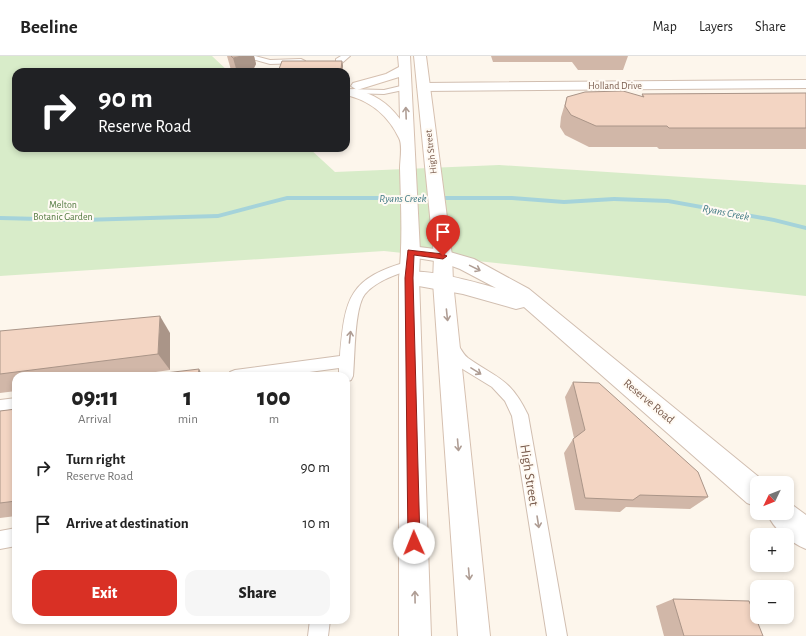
<!DOCTYPE html>
<html lang="en">
<head>
<meta charset="utf-8">
<style>
  body { margin:0; font-family:"Alegreya Sans",sans-serif; background:#f6f6f6; color:#222; height:100vh; display:flex; flex-direction:column; font-size:15px; white-space:nowrap }
  * { box-sizing:border-box; margin:0 }
  p { font-size:13px; color:#767676 }
  .icon { flex:none; width:22px; height:22px; fill:none; stroke:currentColor; stroke-width:2; stroke-linecap:round; stroke-linejoin:round }
  .map { position:relative; flex:1; overflow:hidden }
  .panel { position:absolute; left:12px; top:316px; width:338px; height:252px; display:flex; flex-direction:column; background:#fff; border-radius:12px; box-shadow:0 2px 6px #0003 }
  .panel>* { flex:none }
  .hud { position:absolute; left:12px; top:12px; width:338px; height:84px; border-radius:12px; box-shadow:0 2px 6px #0003; background:#202124; color:#fff; overflow:hidden }
  .needle { width:26px; rotate:227deg }
  .tools { position:absolute; left:750px; top:420px; display:grid; gap:8px }
  .tools a { display:grid; place-items:center; width:44px; height:44px; border-radius:8px; background:#fff; box-shadow:0 2px 6px #0003; font-size:20px }
  .pin { position:absolute; display:grid; place-items:center; width:34px; height:34px; color:#fff; margin:-41px -17px; border-radius:50% 50% 50% 0; rotate:-45deg; box-shadow:0 0 4px #0007 }
  .pin .icon { rotate:45deg }
  .me { position:absolute; width:44px; margin:-22px; rotate:359deg; stroke-linejoin:round; filter:drop-shadow(0 0 3px #0008) }
  .turn { display:flex; align-items:center; gap:14px; height:84px; padding:0 20px; font-size:18px }
  .turn .icon { width:52px; height:52px; stroke-width:2.5 }
  .turn b { display:block; font-size:28px; line-height:34px }
  .eta { display:flex; justify-content:space-evenly; align-items:center; height:68px; text-align:center }
  .eta b { font-size:24px; font-weight:800; line-height:28px }
  .cta { display:flex; gap:8px; margin-top:auto; padding:8px 20px }
  .cta a { flex:1; height:46px; border-radius:12px; background:#d93025; color:#fff; font-size:16px; font-weight:800; line-height:46px; text-align:center }
  .cta a+a { background:#f6f6f6; color:#222 }
  ul { padding:0; list-style:none }
  li { display:flex; align-items:center; gap:12px; height:56px; padding:0 20px }
  li div { flex:1 }
  li b { display:block; font-size:15px }
  li em { font-style:normal }
  header { display:flex; align-items:center; gap:24px; box-sizing:border-box; height:56px; padding:0 20px; background:#fff; border-bottom:1px solid #e0e0e0 }
  header strong { font-size:19px }
  nav { display:flex; gap:22px; margin-inline-start:auto; font-size:14px }
  .map>svg:first-child { display:block }
  .green { fill:#d8ecc9 }
  .lines { fill:none; stroke-linecap:round; stroke-linejoin:round }
  .stream { fill:#a5d3da; fill-rule:evenodd }
  .service-casing { stroke:#d1beb0; stroke-width:2 }
  .minor-casing { stroke:#d1beb0; stroke-width:2 }
  .secondary-casing { stroke:#d6c0b0; stroke-width:2 }
  .service { fill:#fff; fill-rule:evenodd }
  .minor { fill:#fff; fill-rule:evenodd }
  .secondary { fill:#fff; fill-rule:evenodd }
  .wall { fill:#d1b7a8 }
  .shaded-wall { fill:#aa9588 }
  .building { fill:#f3d5c3; stroke:#aa9588 }
  .oneway { stroke:#af9d94 }
  .route { fill:#d93025; stroke:#8d1f18 }
  .labels { text-anchor:middle; stroke-width:4; stroke-linejoin:round; paint-order:stroke }
  .far-street-label { font-size:10px; fill:#7a5c4d; stroke:#fffaf3 }
  .far-park-label { font-size:10px; fill:#537a41; stroke:#fffaf3 }
  .far-water-label { font-size:11px; font-style:italic; fill:#437c86; stroke:#fffaf3 }
  .street-label { font-size:12px; fill:#7a5c4d; stroke:#fffaf3 }
  .near-street-label { font-size:14px; fill:#7a5c4d; stroke:#fffaf3 }
</style>
</head>
<body>
<header>
<strong>Beeline</strong>
<nav><a>Map</a><a>Layers</a><a>Share</a></nav>
</header>
<div class="map">
<svg width="806" height="580" viewBox="0 0 806 580">
  <rect width="100%" height="100%" fill="#fdf6ec"/>
  <polygon class="green" points="0,0 212,0 229,16 16,16 16,92 309,92 335,116 499,109 806,129 806,240 384,195 0,220"/>
  <g class="lines">
    <polygon class="stream" points="287,140 512,140 564,144 614,141 668,143 774,162 806,170 806,174 774,166 668,147 614,145 564,148 512,144 287,144 218,162 82,166 0,164 0,160 82,162 218,158"/>
    <g class="service-casing">
      <g id="service">
        <polygon points="242,0 255,0 270,4 301,3 305,5 301,7 270,8"/>
        <polygon points="341,0 350,0 342,7 336,7 336,3"/>
        <polygon points="405,29 409,31 408,33 384,38 346,37 346,33 384,34"/>
        <path d="M410 205 414 206 416 209 414 212C398 218 377 224 365 238 354 252 355 301 353 320L351 324 346 326V320H339V312L280 320H228L230 316 235 314 340 300C345 241 349 222 410 205Z"/>
        <path d="M451 284C460 287 461 297 468 302 498 323 510 322 528 359L567 580H547L512 360 505 345 492 331 456 309 444 290 446 286Z"/>
        <polygon points="16,342 16,356 0,358 0,344"/>
        <polygon points="16,472 16,490 0,493 0,475"/>
        <polygon points="310,564 330,564 328,580 308,580"/>
      </g>
    </g>
    <g class="minor-casing">
      <g id="minor">
        <polygon points="806,24 806,32 423,35 417,31 423,27"/>
        <path d="M411 190 443 194 474 203 529 233 766 427H757V451L747 447 524 251 516 253 463 238 402 227 399 222 402 217C423 211 474 226 496 232L460 213 441 206 404 200 402 196 404 192Z"/>
        <path d="M787 445 806 459V493C790 486 774 474 767 457H787Z"/>
      </g>
    </g>
    <g class="secondary-casing">
      <g id="secondary">
        <path d="M398 0H410L420 196 419 222 431 580H399V222C403 185 401 149 400 112 400 104 403 89 399 82 389 61 372 46 350 40L348 37 354 33C374 38 387 46 400 63L399 21 357 34 351 30 353 27 386 18 399 11Z"/>
        <polygon points="414,0 426,0 452,200 453,226 490,580 458,580 433,226 434,200"/>
      </g>
    </g>
    <use href="#service" class="service"/>
    <use href="#minor" class="minor"/>
    <use href="#secondary" class="secondary"/>
  </g>
  <g class="wall">
    <polygon points="227,0 254,0 256,8 252,16 233,16 231,14"/>
    <polygon points="491,0 628,0 623,14 578,14 572,6 493,6"/>
    <polygon points="342,5 343,10 342,16 279,16 279,13"/>
    <polygon points="806,37 806,93 659,93 657,91 589,91 565,79 560,71 561,61 567,41 642,40 642,38"/>
    <polygon points="0,275 170,277 170,314 127,320 16,320 16,335 0,337"/>
    <polygon points="573,326 708,441 690,453 626,451 620,456 575,454 564,397 573,383 574,382 565,341"/>
    <polygon points="16,353 16,460 0,462 0,355"/>
    <polygon points="673,543 763,580 664,580 656,550"/>
  </g>
  <g class="shaded-wall">
    <polygon points="242,0 254,0 256,8 252,16 237,16 233,2"/>
    <polygon points="342,5 343,10 342,16 341,16 341,13"/>
    <polygon points="346,62 347,74 346,86"/>
    <polygon points="160,260 170,277 170,314 158,298"/>
    <polygon points="199,313 203,320 198,320"/>
  </g>
  <g class="building">
    <polygon points="231,0 242,0 233,2"/>
    <polygon points="282,5 342,5 341,13 279,13"/>
    <polygon points="623,35 644,41 642,38 806,37 806,72 669,72 667,70 596,70 571,59 565,50 567,41 585,36"/>
    <polygon points="160,260 158,298 0,318 0,275"/>
    <polygon points="199,313 198,320 156,320 157,318"/>
    <polygon points="573,326 599,327 698,416 708,441 640,439 633,444 585,442 573,383 585,374"/>
    <polygon points="16,353 16,445 0,447 0,355"/>
    <polygon points="673,543 749,545 763,580 684,580"/>
  </g>
  <defs><path id="oneway-shaft" d="M-6 0H5M1.5-3L5.5 0L1.5 3" fill="none" stroke-width="1.6" stroke-linecap="round" stroke-linejoin="round"/></defs>
  <g class="oneway">
    <use href="#oneway-shaft" transform="translate(406 57) rotate(-92)"/>
    <use href="#oneway-shaft" transform="translate(475 212) rotate(26)"/>
    <use href="#oneway-shaft" transform="translate(447 259) rotate(84)"/>
    <use href="#oneway-shaft" transform="translate(350 281) rotate(-84)"/>
    <use href="#oneway-shaft" transform="translate(476 315) rotate(32)"/>
    <use href="#oneway-shaft" transform="translate(458 389) rotate(85)"/>
    <use href="#oneway-shaft" transform="translate(538 466) rotate(81)"/>
    <use href="#oneway-shaft" transform="translate(469 518) rotate(85)"/>
    <use href="#oneway-shaft" transform="translate(415 541) rotate(-91)"/>
  </g>
  <polygon class="route" points="408,194 443,198 447,200 443,203 414,199 413,222 420,487 418,491 414,493 409,491 408,487 405,222"/>
  <g class="labels">
    <g class="far-street-label">
      <text x="615" y="33">Holland Drive</text>
      <text transform="translate(430 96) rotate(-97)" y="4">High Street</text>
    </g>
    <g class="far-park-label">
      <text x="63" y="152">Melton<tspan x="63" dy="12">Botanic Garden</tspan></text>
    </g>
    <g class="far-water-label">
      <text x="403" y="146">Ryans Creek</text>
      <text transform="translate(726 156) rotate(11)" y="4">Ryans Creek</text>
    </g>
    <g class="street-label">
      <text transform="translate(649 345) rotate(40)" y="4">Reserve Road</text>
    </g>
    <g class="near-street-label">
      <text transform="translate(530 419) rotate(81)" y="5">High Street</text>
    </g>
  </g>
</svg>
<div class="tools">
<a><svg class="needle" viewBox="-14 -14 28 28"><path d="M0-13l5 13h-10z" fill="#e53935"/><path d="M0 13l5-13h-10z" fill="#767676"/></svg></a>
<a>+</a>
<a>−</a>
</div>
<div class="pin" style="left:443px;top:200px;background:#d93025"><svg class="icon" aria-label="arrive" viewBox="0 0 24 24"><path d="M6 21V4h12l-3 4 3 4H6"/></svg></div>
<svg class="me" style="left:414px;top:487px" viewBox="-20 -20 40 40"><circle r="19" fill="#fff"/><path d="M0-13L10 11 0 6-10 11z" fill="#d93025"/></svg>
<div class="hud">
<div class="turn"><svg class="icon" aria-label="right" viewBox="0 0 24 24"><path d="M7 20v-9h11M14 6l5 5-5 5"/></svg><div><b>90 m</b>Reserve Road</div></div>
</div>
<section class="panel">
<div class="eta">
<div><b>09:11</b><p>Arrival</p></div>
<div><b>1</b><p>min</p></div>
<div><b>100</b><p>m</p></div>
</div>
<ul>
<li><svg class="icon" aria-label="right" viewBox="0 0 24 24"><path d="M7 20v-9h11M14 6l5 5-5 5"/></svg><div><b>Turn right</b><p>Reserve Road</p></div><em>90 m</em></li>
<li><svg class="icon" aria-label="arrive" viewBox="0 0 24 24"><path d="M6 21V4h12l-3 4 3 4H6"/></svg><div><b>Arrive at destination</b></div><em>10 m</em></li>
</ul>
<div class="cta"><a>Exit</a><a>Share</a></div>
</section>
</div>
</body>
</html>
